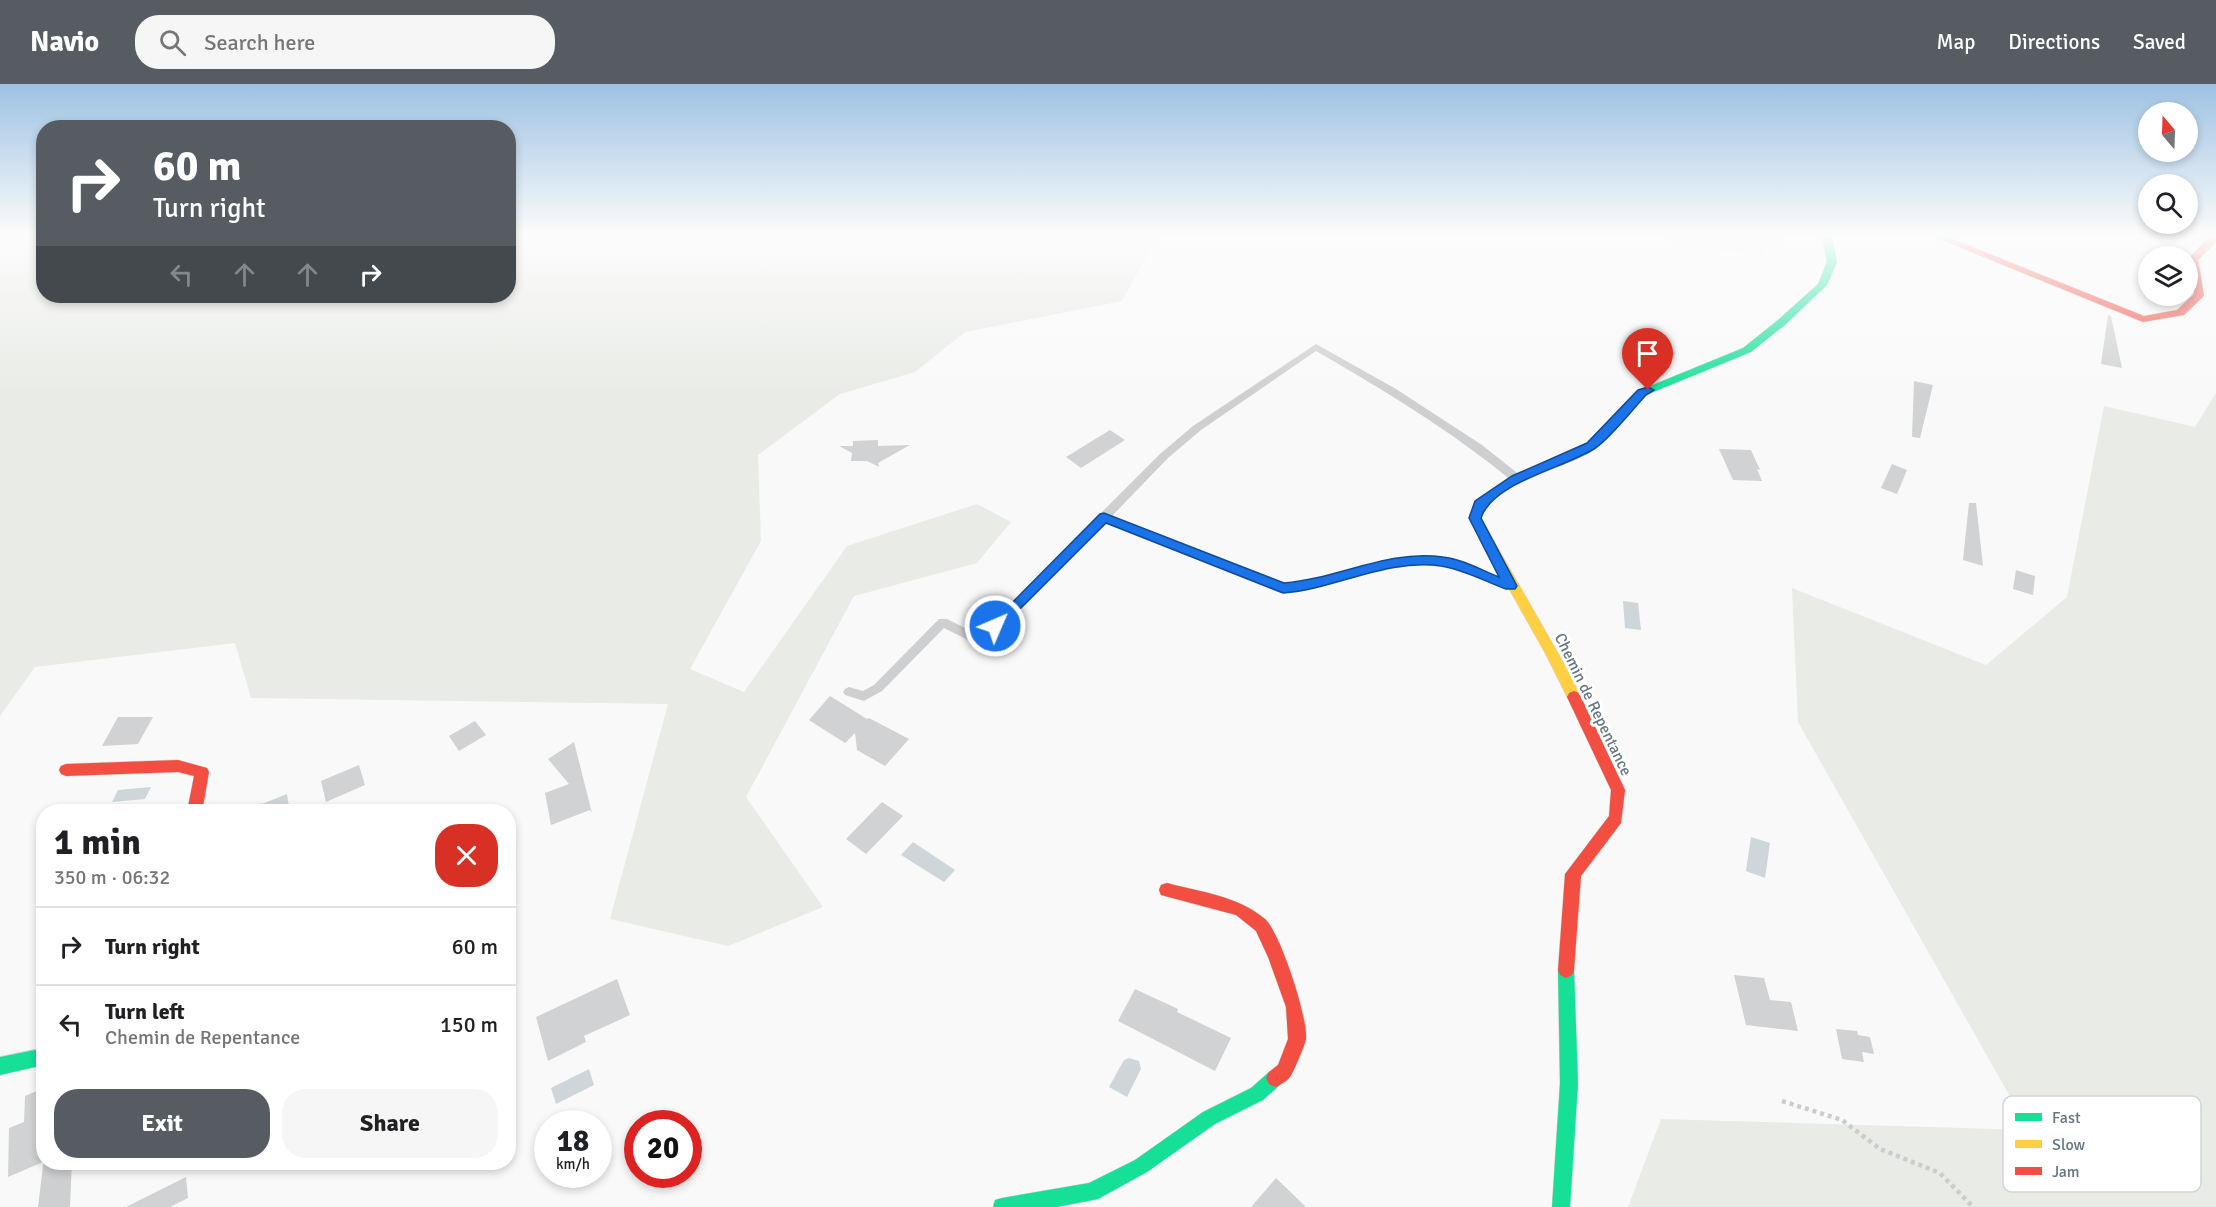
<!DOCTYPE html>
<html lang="en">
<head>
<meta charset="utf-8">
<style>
  body { margin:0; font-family:Signika,sans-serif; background:#f6f6f6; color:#202124; height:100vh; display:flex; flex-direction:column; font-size:22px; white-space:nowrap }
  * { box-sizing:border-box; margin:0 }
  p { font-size:20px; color:#757577 }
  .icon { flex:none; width:33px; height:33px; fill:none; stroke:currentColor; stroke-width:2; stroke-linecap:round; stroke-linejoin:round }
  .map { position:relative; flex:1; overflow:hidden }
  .details { position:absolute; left:36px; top:720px; width:480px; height:366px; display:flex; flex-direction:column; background:#fff; border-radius:24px; box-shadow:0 3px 9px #0003 }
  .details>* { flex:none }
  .banner { position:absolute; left:36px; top:36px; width:480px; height:183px; border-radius:24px; box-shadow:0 3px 9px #0003; background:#565c61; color:#fff; overflow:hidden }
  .needle { width:39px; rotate:341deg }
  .buttons { position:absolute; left:2138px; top:18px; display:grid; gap:12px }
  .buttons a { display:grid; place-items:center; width:60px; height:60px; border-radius:50%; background:#fff; box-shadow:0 3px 9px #0003; font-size:30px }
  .speed { position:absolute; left:534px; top:1026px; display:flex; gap:12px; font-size:30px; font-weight:700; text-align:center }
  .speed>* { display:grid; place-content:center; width:78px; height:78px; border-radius:50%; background:#fff; box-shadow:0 3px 9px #0003; line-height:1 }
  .speed small { font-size:15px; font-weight:400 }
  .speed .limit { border:9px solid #d22; background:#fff; color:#111 }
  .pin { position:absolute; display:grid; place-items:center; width:51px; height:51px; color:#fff; margin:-62px -26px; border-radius:50% 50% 50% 0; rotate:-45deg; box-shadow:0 0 6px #0007 }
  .pin .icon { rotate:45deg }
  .me { position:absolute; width:66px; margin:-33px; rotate:45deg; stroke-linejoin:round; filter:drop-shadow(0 0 4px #0008) }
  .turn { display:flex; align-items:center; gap:21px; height:126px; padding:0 18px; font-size:27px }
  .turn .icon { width:78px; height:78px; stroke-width:2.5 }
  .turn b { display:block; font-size:42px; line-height:51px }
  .lanes { display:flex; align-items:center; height:57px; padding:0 18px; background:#0003; justify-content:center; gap:30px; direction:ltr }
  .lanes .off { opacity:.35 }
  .round { display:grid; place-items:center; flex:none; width:63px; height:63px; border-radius:24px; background:#f6f6f6 }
  .headline { display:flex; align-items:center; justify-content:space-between; height:102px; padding:0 18px }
  h1 { font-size:36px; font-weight:700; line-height:45px }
  .primary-button { display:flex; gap:12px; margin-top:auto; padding:12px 18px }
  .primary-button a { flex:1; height:69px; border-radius:24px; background:#565c61; color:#fff; font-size:24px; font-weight:700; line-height:69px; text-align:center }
  .primary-button a+a { background:#f6f6f6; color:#202124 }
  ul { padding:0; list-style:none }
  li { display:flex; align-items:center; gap:18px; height:78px; padding:0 18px; border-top:2px solid #e0e0e0 }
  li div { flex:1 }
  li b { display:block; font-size:22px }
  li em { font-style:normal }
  header { display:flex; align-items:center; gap:36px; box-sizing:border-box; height:84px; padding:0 30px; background:#565c61; color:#fff }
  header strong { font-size:28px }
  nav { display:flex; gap:33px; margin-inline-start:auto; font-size:21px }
  .search { width:420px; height:54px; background:#f6f6f6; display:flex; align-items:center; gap:15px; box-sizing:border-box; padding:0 21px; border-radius:24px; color:#757577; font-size:22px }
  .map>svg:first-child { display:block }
  .green { fill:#e8ebe6 }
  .water { fill:#ced6d9 }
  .building { fill:#d0d2d3 }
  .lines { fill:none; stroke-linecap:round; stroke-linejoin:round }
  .fast-casing { stroke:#d5d6d7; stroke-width:1 }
  .slow-casing { stroke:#d5d6d7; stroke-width:1 }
  .jam-casing { stroke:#d5d6d7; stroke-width:1 }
  .path { stroke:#cbcccd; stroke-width:4.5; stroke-dasharray:4 4; stroke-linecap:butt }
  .lane { fill:#cecfd0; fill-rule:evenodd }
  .street { fill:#cecfd0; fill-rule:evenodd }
  .fast { fill:#16e098; fill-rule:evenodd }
  .slow { fill:#ffcf43; fill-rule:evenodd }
  .jam { fill:#f24e42; fill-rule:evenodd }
  .route { fill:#1a73e8; stroke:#114b97; stroke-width:1.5 }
  .labels { text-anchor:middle; stroke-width:6; stroke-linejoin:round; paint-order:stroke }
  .street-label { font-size:16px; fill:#657683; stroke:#fff }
  .key { fill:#fff; stroke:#d1d6da; stroke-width:1.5 }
  .key-label { font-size:16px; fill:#657683 }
</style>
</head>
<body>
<header>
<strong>Navio</strong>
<div class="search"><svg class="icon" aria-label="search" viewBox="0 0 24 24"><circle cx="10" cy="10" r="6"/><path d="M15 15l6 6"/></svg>Search here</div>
<nav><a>Map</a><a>Directions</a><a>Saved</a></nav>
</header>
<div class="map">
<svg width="2216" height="1123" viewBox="0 0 2216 1123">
  <rect width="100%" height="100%" fill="#f9f9f9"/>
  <g class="green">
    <polygon points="0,152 43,152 44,212 508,212 509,152 1158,152 1122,217 965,248 915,288 840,310 758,371 761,457 690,585 744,608 847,462 977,420 1011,438 977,479 854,512 746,713 823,823 728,862 610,835 668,620 251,614 235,559 35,583 0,632"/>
    <polygon points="1651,152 1787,152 1760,173"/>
    <polygon points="2216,309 2216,1123 1628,1123 1661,1035 2029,1046 1798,638 1792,504 1986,581 2067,513 2104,322 2195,343"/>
  </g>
  <g class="water">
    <polygon points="1623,517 1638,519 1641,546 1625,544"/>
    <polygon points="151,703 145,715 112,718 118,706"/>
    <polygon points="287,710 289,723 279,727 249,727 249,725"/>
    <polygon points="1751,753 1770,759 1765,794 1746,787"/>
    <polygon points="913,758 955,786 944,798 901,771"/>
    <polygon points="1129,974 1139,977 1141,985 1127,1013 1109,1003 1124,976"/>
    <polygon points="589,985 594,1001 556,1020 551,1004"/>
  </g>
  <g class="building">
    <polygon points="2108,231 2111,232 2122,284 2101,280"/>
    <polygon points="1914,297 1933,301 1920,354 1912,353"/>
    <polygon points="1110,346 1125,356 1081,384 1066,373"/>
    <polygon points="878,356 878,362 910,361 878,379 879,383 867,377 851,377 852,369 839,362 853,362 853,357"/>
    <polygon points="1719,365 1751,366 1760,386 1757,385 1762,397 1733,396"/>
    <polygon points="1892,380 1907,386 1897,410 1881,404"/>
    <polygon points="1969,419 1976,419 1983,482 1963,476"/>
    <polygon points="2016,486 2035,492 2033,511 2013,505"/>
    <polygon points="830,612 867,635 869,634 909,655 885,682 857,666 855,649 845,659 809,636"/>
    <polygon points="118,633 153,633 138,660 102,662"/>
    <polygon points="475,637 486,651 459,667 449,652"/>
    <polygon points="574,658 592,729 590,726 551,741 545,709 569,700 548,675"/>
    <polygon points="359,681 365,701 326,718 321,697"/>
    <polygon points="882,718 903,732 866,770 846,755"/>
    <polygon points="1734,891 1764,894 1770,916 1791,918 1798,947 1746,941"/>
    <polygon points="617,895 630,931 584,952 586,958 548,977 536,933"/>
    <polygon points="1135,905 1178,925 1177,928 1231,954 1215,987 1118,937"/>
    <polygon points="1836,945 1857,947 1858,951 1870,953 1874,970 1862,968 1864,978 1842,975"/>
    <polygon points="44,1004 44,1072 41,1079 8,1093 9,1044 24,1038 25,1012"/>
    <polygon points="186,1093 188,1114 170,1123 126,1123"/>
    <polygon points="1276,1094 1306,1123 1251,1123"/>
  </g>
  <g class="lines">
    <g class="fast-casing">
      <g id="fast">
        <polygon points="1822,152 1832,152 1837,178 1827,201 1786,240 1751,268 1646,311 1637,321 1629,321 1627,318 1638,307 1743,264 1778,236 1818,200 1827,178"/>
        <polygon points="1566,878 1572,881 1574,886 1578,999 1570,1123 1552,1123 1560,999 1558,886 1560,881"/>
        <polygon points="44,964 44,981 0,991 0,973"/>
        <polygon points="1275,985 1281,988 1284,994 1281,1000 1263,1016 1215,1040 1147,1088 1098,1115 1057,1123 993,1123 995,1116 1002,1114 1089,1099 1135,1076 1203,1028 1251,1004 1269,988"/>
      </g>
    </g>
    <g class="slow-casing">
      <path id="slow" d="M1633 314 1639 318 1637 321C1625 334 1609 355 1595 365 1565 386 1494 397 1481 434L1570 590 1581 613 1579 617H1569L1545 569 1469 434 1476 417 1513 392 1587 359 1629 315Z"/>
    </g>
    <g class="jam-casing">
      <g id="jam">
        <polygon points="1932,152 1945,152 2144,232 2177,226 2194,210 2188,175 2208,154 2206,152 2216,152 2216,158 2198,176 2204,211 2203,213 2184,231 2143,238"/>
        <polygon points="1574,607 1579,609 1581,613 1625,706 1621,739 1581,792 1574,886 1572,891 1566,894 1560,891 1558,886 1565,790 1609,732 1611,706 1567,613 1569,609"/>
        <polygon points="178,676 207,684 209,688 202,728 187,728 194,692 178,688 66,692 61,690 59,686 61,682 66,680"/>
        <path d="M1167 799C1201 808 1238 812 1265 835 1280 848 1308 934 1306 955 1305 961 1294 987 1290 993 1287 997 1280 1001 1275 1003L1269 1000 1266 994 1269 988 1278 981 1288 955 1286 923 1268 873 1256 847 1236 831 1161 811 1159 806 1161 801Z"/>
      </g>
    </g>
    <polyline class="path" points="1782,1017 1842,1036 1880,1065 1940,1089 1973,1123"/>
    <path class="lane" d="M1316 260 1396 305 1482 361 1521 392 1522 395 1521 398H1513C1452 347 1385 307 1316 267L1201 346 1168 374 1112 432 1284 500 1323 493 1382 477 1422 472 1450 474 1511 497 1513 500 1511 503H1503L1450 483 1422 480 1382 486 1323 501 1283 508 1106 438 984 560H976L944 544 882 607 864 617 845 611 843 608 845 605 849 603 863 607 874 601 939 535H947L979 551 1160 370 1193 342Z"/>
    <polygon class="street" points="44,1074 44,1078 72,1078 70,1123 38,1123"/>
    <use href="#fast" class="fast"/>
    <use href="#slow" class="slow"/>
    <use href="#jam" class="jam"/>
  </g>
  <linearGradient id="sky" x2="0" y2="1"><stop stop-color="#9dc2e2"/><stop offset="0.49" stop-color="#fcfcfc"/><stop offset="1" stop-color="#fcfcfc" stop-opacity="0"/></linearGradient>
  <rect width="2216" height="309" fill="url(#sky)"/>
  <path class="route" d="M1648 303 1654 306 1646 311C1632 326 1609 356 1594 365 1564 384 1493 398 1481 434L1517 502 1515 505H1506C1486 498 1463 485 1441 482 1387 474 1336 505 1283 509L1106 439 1000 545 995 547 989 542 1100 430 1104 429 1284 499C1338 495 1388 465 1443 473 1462 475 1481 486 1499 493L1469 434 1475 417 1512 392 1587 359 1638 306Z"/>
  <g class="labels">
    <g class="street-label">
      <text transform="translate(1594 620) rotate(64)" y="6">Chemin de Repentance</text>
    </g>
  </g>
  <rect x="2003" y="1012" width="198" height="96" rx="9" class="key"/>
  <rect x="2015" y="1029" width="27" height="8" fill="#16e098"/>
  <rect x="2015" y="1056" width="27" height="8" fill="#ffcf43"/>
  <rect x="2015" y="1083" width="27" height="8" fill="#f24e42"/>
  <g class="key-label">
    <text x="2052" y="1039">Fast</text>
    <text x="2052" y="1066">Slow</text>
    <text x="2052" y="1093">Jam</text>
  </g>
</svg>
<div class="buttons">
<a><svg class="needle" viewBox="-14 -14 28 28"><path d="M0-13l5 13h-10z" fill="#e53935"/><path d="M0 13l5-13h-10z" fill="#757577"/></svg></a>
<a><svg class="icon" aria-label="search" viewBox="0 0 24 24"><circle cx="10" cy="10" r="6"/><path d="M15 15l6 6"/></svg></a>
<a><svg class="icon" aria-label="layers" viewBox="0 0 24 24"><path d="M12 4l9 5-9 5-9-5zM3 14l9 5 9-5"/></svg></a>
</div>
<div class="speed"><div>18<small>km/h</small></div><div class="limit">20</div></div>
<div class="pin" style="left:1648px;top:306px;background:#d93025"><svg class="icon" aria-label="arrive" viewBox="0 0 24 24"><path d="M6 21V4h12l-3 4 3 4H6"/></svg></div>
<svg class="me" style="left:995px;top:542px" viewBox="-20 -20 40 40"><circle r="17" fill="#1a73e8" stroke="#fff" stroke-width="3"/><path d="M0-11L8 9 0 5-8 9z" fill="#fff"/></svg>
<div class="banner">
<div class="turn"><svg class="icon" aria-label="right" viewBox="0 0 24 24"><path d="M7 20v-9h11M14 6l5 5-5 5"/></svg><div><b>60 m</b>Turn right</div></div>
<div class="lanes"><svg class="icon off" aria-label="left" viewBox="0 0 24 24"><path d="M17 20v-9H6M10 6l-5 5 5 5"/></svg><svg class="icon off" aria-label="ahead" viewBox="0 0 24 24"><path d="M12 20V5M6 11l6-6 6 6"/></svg><svg class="icon off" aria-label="ahead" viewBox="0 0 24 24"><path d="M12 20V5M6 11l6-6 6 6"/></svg><svg class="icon" aria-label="right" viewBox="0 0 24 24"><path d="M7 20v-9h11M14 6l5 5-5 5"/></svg></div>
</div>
<section class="details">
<div class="headline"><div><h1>1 min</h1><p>350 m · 06:32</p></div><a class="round" style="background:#d93025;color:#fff"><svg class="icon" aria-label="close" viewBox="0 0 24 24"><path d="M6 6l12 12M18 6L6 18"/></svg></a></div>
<ul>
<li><svg class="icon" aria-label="right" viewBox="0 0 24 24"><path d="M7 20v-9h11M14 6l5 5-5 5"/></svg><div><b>Turn right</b></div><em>60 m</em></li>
<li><svg class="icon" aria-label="left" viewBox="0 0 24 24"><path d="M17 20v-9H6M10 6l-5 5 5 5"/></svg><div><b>Turn left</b><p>Chemin de Repentance</p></div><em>150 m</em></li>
</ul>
<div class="primary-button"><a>Exit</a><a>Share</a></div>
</section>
</div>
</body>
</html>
